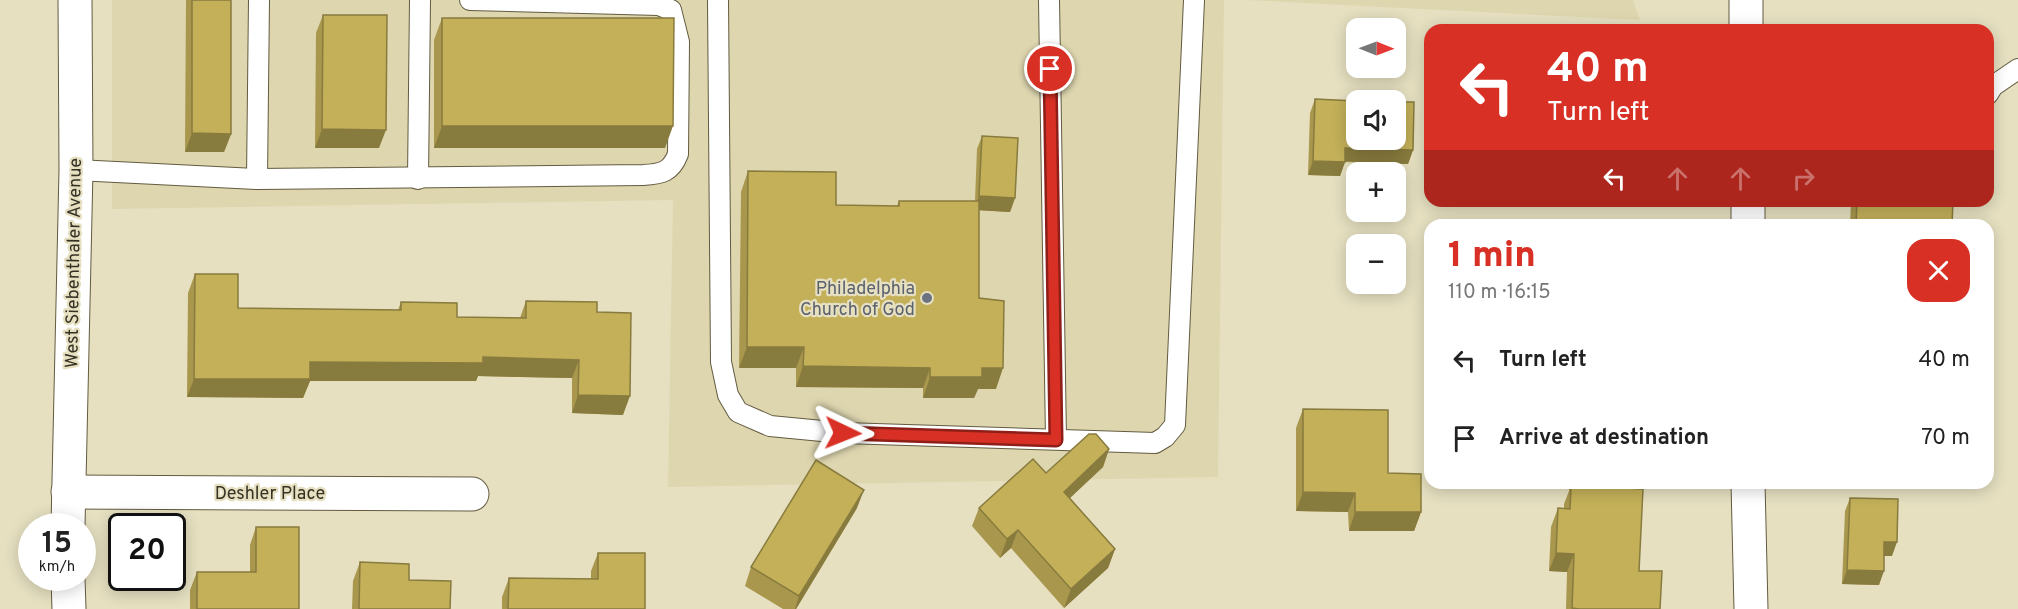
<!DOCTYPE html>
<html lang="en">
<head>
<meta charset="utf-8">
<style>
  body { margin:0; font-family:Overpass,sans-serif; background:#f2f2f2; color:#222; height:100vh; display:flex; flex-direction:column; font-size:22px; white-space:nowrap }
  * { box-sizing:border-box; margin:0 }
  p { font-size:20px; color:#767676 }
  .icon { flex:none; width:33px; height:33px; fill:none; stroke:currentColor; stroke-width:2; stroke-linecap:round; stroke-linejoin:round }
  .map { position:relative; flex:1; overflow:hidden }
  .panel { position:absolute; left:1424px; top:219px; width:570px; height:270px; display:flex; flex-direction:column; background:#fff; border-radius:18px; box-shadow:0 3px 15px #0003 }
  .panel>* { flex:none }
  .hud { position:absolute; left:1424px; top:24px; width:570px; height:183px; border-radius:18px; box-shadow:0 3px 15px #0003; background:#d93025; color:#fff; overflow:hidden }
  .needle { width:39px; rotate:91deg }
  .fabs { position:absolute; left:1346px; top:18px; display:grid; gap:12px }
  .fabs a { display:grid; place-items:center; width:60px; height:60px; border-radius:12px; background:#fff; box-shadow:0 3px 15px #0003; font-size:30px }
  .speed { position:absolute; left:18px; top:513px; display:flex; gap:12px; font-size:30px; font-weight:700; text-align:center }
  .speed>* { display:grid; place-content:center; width:78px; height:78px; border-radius:50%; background:#fff; box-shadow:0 3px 15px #0003; line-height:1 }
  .speed small { font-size:15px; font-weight:400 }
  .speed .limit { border:3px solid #111; border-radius:9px; background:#fff; color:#111 }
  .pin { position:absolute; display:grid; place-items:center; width:51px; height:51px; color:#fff; margin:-26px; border:3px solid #fff; border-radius:50%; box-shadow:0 2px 6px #0007 }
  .me { position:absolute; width:66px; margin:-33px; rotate:92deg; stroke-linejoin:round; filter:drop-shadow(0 0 4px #0008) }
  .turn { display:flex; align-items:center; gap:21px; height:126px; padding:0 24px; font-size:27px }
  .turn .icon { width:78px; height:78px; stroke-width:2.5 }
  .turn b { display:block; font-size:42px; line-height:51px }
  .lanes { display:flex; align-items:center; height:57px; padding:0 24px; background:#0003; justify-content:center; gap:30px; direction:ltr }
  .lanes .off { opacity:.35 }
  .round { display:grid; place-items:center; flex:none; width:63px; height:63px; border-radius:18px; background:#f2f2f2 }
  .headline { display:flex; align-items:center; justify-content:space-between; height:102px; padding:0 24px }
  h1 { font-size:36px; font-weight:800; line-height:45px; color:#d93025 }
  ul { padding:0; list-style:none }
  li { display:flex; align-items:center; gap:18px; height:78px; padding:0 24px }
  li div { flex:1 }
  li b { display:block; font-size:22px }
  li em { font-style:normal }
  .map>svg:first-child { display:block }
  .built { fill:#ded6af }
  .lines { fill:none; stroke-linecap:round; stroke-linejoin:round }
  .lane-casing { stroke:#625b40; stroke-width:22 }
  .street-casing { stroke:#625b40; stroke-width:35 }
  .secondary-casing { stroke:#625b40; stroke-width:35 }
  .lane { stroke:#fff; stroke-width:20 }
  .street { stroke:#fff; stroke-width:33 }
  .secondary { stroke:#fff; stroke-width:33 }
  .wall { fill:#a8974d }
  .shaded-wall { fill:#887b3e }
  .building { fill:#c3b059; stroke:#887b3e; stroke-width:1.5 }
  .route-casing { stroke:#8d1f18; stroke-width:15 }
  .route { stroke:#d93025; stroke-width:10 }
  .worship-dot { fill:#6b7280; stroke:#e6e0c1; stroke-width:2 }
  .labels { text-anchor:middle; stroke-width:4.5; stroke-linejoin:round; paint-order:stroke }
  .street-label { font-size:18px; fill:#343125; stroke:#e6e0c1 }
  .worship-label { font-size:18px; fill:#5b616d; stroke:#e6e0c1; text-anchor:end }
</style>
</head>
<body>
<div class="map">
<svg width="2018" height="609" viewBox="0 0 2018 609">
  <rect width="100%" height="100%" fill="#e6e0c1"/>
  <g class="built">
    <polygon points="112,0 1224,0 1218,477 668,487 673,200 112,209"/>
    <polygon points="1245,0 1633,0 1640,20"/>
  </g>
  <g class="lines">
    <g class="lane-casing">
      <g id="lane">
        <polyline points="718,0 721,362 728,395 738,412 770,426 843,433 1155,443 1165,437 1175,425 1194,0"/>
        <polyline points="1049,0 1056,439"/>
        <polyline points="1988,94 1993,86 2018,69"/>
        <path d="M76 170 257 179 643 175C662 174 671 172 678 154L679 42 671 10 659 5 470 0"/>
        <polyline points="257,179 259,0"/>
        <polyline points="418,179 420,0"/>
      </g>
    </g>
    <g class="street-casing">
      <g id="street">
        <polyline points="1746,0 1746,30"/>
        <polyline points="1748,201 1748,225"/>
        <polyline points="1748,483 1751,609"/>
        <polyline points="68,492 472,494"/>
      </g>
    </g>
    <g class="secondary-casing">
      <g id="secondary">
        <polyline points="68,526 76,170 75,0"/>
        <polyline points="68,578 69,609"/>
      </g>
    </g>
    <use href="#lane" class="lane"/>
    <use href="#street" class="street"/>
    <use href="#secondary" class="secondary"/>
  </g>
  <g class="wall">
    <polygon points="186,0 231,0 231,134 224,152 185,152"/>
    <polygon points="323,15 379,148 315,148 316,33"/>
    <polygon points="442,18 665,148 434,148 434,40"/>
    <polygon points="1315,99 1413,150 1408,164 1345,162 1340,176 1308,175 1310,113"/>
    <polygon points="982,136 1015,198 1010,212 979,210 979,298 996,389 978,389 974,398 923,398 923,388 796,387 796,368 739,368 741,192 748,171 836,205 897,206 899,201 975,201 977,149"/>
    <polygon points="1851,201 1953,201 1952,225 1850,225"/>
    <polygon points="195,274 238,308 398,310 401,302 457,317 520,318 526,301 597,312 623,415 572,413 572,378 478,376 476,381 310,381 303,398 187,397 188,293"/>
    <polygon points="1303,409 1388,473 1421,512 1414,531 1349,531 1348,512 1296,511 1296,428"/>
    <polygon points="1109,449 1103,467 1070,498 1115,549 1108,568 1064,608 1011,548 1000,558 972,526 979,508 1046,473"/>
    <polygon points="1569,483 1627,483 1639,571 1660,609 1566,609 1567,572 1549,571 1551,527 1558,508 1564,509 1564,504 1569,491"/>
    <polygon points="1850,498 1892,556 1884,556 1879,585 1842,584 1845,511"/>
    <polygon points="857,508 796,609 783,609 745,586 751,567"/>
    <polygon points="256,527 299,609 190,609 190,590 197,572 250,572 250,545"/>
    <polygon points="598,553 645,609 502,609 502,597 509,578 591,579 591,571"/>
    <polygon points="360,562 409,580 450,609 352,609 353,581"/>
  </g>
  <g class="shaded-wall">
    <polygon points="442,126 673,126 665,148 434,148"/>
    <polygon points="322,129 386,130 379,148 315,148"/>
    <polygon points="192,133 231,134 224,152 185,152"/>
    <polygon points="1345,148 1413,150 1408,164 1340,161"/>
    <polygon points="1313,161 1345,162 1340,176 1308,175"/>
    <polygon points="979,196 1015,198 1010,212 974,210"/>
    <polygon points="747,347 804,347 796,368 739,368"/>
    <polygon points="483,357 579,360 572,378 478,376 476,381 310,381 303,398 187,397 194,379 310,362"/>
    <polygon points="803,366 930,368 923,388 796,387"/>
    <polygon points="982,368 1003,368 996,389 978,389 974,398 923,398 930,377"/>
    <polygon points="578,395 630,396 623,415 572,413"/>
    <polygon points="1109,449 1103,467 1057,510 1064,492"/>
    <polygon points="864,490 857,508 796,609 795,609 799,596"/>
    <polygon points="1303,492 1355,493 1348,512 1296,511"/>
    <polygon points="1355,512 1421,512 1414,531 1349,531"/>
    <polygon points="1018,530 1011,548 1000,558 1007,539"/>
    <polygon points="1884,542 1897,542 1892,556 1879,556"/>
    <polygon points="1115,549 1108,568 1064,608 1071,589"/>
    <polygon points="1556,553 1574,554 1567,572 1549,571"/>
    <polygon points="1847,570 1884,571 1879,585 1842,584"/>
  </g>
  <g class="building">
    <polygon points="192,0 231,0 231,134 192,133"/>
    <polygon points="323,15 387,15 386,130 322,129"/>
    <polygon points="442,18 674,18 673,126 442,126"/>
    <polygon points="1315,99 1356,101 1356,140 1395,140 1395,102 1414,102 1413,150 1345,148 1345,162 1313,161"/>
    <polygon points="982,136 1018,138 1015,198 979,196"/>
    <polygon points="748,171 836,172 836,205 899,206 899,201 979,201 979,298 1004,301 1003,368 982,368 982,377 930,377 930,368 803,366 804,347 747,347"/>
    <polygon points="1857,201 1953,201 1952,225 1856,225"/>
    <polygon points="195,274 238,274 238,308 401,310 401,302 457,303 457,317 526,318 526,301 597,302 597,312 631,313 630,396 578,395 579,360 483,357 483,363 310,362 310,379 194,379"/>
    <polygon points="1303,409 1388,410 1388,473 1421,474 1421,512 1355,512 1355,493 1303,492"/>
    <polygon points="1089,434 1096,434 1109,449 1064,492 1115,549 1071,589 1018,530 1007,539 979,508 1033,459 1046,473"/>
    <polygon points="816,460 864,490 799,596 751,567"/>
    <polygon points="1576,483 1627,483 1627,488 1643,489 1639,571 1662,571 1660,609 1579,609 1572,608 1574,554 1556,553 1558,508 1570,509 1571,486 1576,486"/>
    <polygon points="1850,498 1898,499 1897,542 1884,542 1884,571 1847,570"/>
    <polygon points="256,527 299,527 299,609 197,609 197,572 256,572"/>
    <polygon points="598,553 645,553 645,609 508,609 509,578 598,579"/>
    <polygon points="360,562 409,564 409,580 451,581 450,609 359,609"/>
  </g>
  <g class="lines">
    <g class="route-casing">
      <polyline id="route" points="843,433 1056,440 1050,69"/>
    </g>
    <use href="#route" class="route"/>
  </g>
  <circle class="worship-dot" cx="927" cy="298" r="6"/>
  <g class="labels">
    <g class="street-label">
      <text transform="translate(73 263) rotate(-89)" y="6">West Siebenthaler Avenue</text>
      <text x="270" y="499">Deshler Place</text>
    </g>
    <g class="worship-label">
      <text x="915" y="294">Philadelphia<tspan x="915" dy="21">Church of God</tspan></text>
    </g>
  </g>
</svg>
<div class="fabs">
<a><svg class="needle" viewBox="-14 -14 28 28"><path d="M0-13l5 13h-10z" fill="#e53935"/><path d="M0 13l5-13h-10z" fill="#767676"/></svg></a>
<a><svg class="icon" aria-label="sound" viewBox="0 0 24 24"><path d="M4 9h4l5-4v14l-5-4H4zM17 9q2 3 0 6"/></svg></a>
<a>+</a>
<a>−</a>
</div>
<div class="speed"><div>15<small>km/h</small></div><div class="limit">20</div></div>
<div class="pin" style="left:1050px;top:69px;background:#d93025"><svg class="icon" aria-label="arrive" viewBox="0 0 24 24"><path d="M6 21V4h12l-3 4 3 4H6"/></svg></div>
<svg class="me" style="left:843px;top:433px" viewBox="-20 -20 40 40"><path d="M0-17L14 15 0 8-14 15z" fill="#d93025" stroke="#fff" stroke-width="4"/></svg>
<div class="hud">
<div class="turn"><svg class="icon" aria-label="left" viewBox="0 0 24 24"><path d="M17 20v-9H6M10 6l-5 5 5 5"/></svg><div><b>40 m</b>Turn left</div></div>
<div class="lanes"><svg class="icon" aria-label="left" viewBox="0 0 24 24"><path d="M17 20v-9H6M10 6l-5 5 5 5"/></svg><svg class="icon off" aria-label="ahead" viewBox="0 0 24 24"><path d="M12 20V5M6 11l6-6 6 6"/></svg><svg class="icon off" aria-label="ahead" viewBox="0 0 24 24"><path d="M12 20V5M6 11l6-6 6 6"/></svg><svg class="icon off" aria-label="right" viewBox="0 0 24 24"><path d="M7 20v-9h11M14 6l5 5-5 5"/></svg></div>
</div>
<section class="panel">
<div class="headline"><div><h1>1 min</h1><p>110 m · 16:15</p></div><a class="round" style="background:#d93025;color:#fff"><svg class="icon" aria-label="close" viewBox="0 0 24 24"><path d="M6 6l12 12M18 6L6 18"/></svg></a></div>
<ul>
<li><svg class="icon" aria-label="left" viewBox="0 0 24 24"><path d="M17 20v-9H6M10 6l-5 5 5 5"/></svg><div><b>Turn left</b></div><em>40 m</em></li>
<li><svg class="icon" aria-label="arrive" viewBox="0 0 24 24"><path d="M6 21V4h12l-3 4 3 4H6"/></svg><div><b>Arrive at destination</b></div><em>70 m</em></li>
</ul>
</section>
</div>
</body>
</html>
